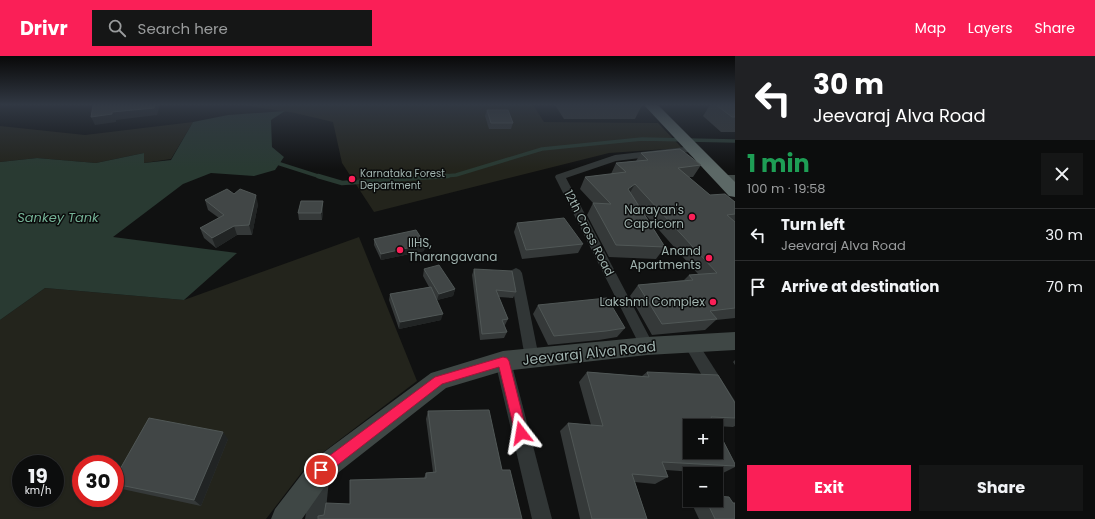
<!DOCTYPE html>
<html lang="en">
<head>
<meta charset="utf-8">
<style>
  body { margin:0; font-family:Poppins,sans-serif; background:#151616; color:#f1f3f6; height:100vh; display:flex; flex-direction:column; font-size:15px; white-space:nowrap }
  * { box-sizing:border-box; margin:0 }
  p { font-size:13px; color:#9a9c9d }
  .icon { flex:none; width:22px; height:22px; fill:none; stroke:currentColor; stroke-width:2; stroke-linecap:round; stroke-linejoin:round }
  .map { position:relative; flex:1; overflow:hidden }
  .drawer { display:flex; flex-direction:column; background:#0c0d0d; width:360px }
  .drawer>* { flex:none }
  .top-card { background:#202124; color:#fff; overflow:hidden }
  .controls { position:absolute; left:683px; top:363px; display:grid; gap:8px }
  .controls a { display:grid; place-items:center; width:40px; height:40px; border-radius:0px; background:#0c0d0d; box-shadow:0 1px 3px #0004,0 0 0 1px #2c2d2e; font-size:20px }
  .speed { position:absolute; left:12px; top:399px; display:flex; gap:8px; font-size:20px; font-weight:700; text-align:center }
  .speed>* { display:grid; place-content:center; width:52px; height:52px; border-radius:50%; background:#0c0d0d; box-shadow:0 1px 3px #0004,0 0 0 1px #2c2d2e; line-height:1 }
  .speed small { font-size:10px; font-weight:400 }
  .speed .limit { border:6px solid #d22; background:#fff; color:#111 }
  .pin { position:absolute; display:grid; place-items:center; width:34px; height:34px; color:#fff; margin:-17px; border:2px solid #fff; border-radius:50%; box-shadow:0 1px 4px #0007 }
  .me { position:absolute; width:44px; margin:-22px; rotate:346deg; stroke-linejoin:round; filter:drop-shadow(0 0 3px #0008) }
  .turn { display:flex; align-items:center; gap:14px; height:84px; padding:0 12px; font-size:18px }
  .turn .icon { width:52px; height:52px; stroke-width:2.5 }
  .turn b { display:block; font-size:28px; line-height:34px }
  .round { display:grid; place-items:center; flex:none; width:42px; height:42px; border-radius:0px; background:#151616 }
  .head { display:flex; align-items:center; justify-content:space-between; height:68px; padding:0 12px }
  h1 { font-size:24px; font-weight:700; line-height:30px; color:#1e9e55 }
  .primary-button { display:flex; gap:8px; margin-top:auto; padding:8px 12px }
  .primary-button a { flex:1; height:46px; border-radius:0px; background:#fa1f57; color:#fff; font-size:16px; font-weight:700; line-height:46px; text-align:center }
  .primary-button a+a { background:#151616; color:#f1f3f6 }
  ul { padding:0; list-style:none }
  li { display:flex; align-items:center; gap:12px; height:52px; padding:0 12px; border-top:1px solid #2c2d2e }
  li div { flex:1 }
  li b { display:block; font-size:15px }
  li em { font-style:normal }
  header { display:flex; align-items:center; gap:24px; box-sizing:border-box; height:56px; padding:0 20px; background:#fa1f57; color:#fff }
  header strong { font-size:19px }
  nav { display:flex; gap:22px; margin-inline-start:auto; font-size:14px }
  .search { width:280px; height:36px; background:#151616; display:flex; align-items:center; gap:10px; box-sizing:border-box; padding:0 14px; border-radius:0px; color:#9a9c9d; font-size:15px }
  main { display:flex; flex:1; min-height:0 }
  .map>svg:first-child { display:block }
  .green { fill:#23241c; fill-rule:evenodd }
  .water { fill:#293a32 }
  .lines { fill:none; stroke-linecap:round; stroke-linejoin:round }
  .stream-far1 { stroke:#293a32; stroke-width:3.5 }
  .stream { stroke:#293a32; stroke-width:4.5 }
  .street { fill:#313636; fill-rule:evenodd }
  .secondary { fill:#3f4745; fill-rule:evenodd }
  .highway { fill:#5c6866; fill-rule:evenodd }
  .wall { fill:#353939 }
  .shaded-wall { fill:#212424 }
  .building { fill:#414646; stroke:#505756 }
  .route { fill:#fa1f57; stroke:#a21439 }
  .poi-dot { fill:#fa1f57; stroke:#0b0c0c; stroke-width:1.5 }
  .labels { text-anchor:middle; stroke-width:3; stroke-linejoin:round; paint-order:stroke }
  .far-poi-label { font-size:10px; fill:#a0b3af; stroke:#0b0c0c; text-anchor:start }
  .poi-label { font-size:12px; fill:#a0b3af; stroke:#0b0c0c; text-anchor:end }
  .street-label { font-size:12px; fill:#a0b3af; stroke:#0b0c0c }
  .water-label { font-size:13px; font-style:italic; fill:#74b195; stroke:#0b0c0c }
  .near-street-label { font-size:14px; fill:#a0b3af; stroke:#0b0c0c }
</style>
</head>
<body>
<header>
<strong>Drivr</strong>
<div class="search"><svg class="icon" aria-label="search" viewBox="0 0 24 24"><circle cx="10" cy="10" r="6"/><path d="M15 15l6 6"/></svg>Search here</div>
<nav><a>Map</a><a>Layers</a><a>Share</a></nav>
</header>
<main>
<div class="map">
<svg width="735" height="463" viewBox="0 0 735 463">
  <rect width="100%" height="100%" fill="#101111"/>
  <g class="green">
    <polygon points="243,49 533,49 544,66 658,67 682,92 609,97 374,156 342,107 333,66 295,57"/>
    <polygon points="193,66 171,103 144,107 144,97 96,107 37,102 0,106 0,70 85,79"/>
    <path d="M359 181 417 325 309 407 266 463H0V264L45 232 184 244ZM21 408H55V442H21ZM81 408H115V442H81Z"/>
  </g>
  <polygon class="water" points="285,55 271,64 272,91 284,101 275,114 254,120 211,117 183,128 113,181 237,197 184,244 45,232 0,264 0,106 37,102 96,107 144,97 144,107 171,104 193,66 228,59"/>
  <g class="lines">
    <g class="stream-far1">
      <polyline points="274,106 321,121"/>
      <polyline points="434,121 456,119 542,93 642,83 735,85"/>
    </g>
    <polyline class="stream" points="318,120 342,127 448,120"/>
    <g class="street">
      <polygon points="694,90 697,91 697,95 616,105 566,122 654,290 652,294 647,296 642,294 555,121 556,119 615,99"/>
      <polygon points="516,212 520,214 522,217 539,302 537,307 532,309 527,307 525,302 510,217 512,214"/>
      <polygon points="691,282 696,284 735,345 735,368 729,366 686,292 684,288 686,284"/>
      <polygon points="503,298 508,300 511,305 552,463 532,463 495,305 498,300"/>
      <polygon points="320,415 327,417 329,424 325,463 305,463 311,424 313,417"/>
    </g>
    <g class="secondary">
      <polygon points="723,119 735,119 735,127 718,126 716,123 718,120"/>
      <polygon points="735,276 735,294 647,299 503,315 446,332 330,423 302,463 271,463 275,453 312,405 431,317 503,295 647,281"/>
    </g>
    <polygon class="highway" points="644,49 658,49 735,126 735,141 729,140"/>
  </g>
  <g class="wall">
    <polygon points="555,49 642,49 635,63 564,63"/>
    <polygon points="710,49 735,49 735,76 721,76 703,60"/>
    <polygon points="487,54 513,67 511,73 489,73 485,60"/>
    <polygon points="641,97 701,109 693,121 688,121 710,139 735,146 735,262 716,264 705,274 652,279 630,240 638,229 684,224 689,219 698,218 644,157 665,191 656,203 609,201 587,159 593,147 580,133 585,121 611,118 616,107 636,105"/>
    <polygon points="234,138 258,148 252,179 237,179 216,192 204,182 200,172 219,162 208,154 205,144"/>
    <polygon points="323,145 323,152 322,164 299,164 298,157"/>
    <polygon points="517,167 583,188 578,197 522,203 514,176"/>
    <polygon points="374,183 425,188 424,195 381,204 374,189"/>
    <polygon points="424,213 455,233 453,240 437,244 435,241 441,264 399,273 389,244 390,238 429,231 423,220"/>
    <polygon points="474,213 516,236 513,242 499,241 508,263 505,269 504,269 507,276 504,282 480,284 472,219"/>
    <polygon points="538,249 625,272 617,281 599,284 548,289 533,258"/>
    <polygon points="735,304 735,309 733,306"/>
    <polygon points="587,316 642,320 647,316 735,347 735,370 733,371 716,370 735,408 735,411 721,418 666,414 668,421 655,428 635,426 647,463 580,463 560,375 568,367 591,369 579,326"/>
    <polygon points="428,355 502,414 324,459 350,448 424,422 426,417 433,416 426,363"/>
    <polygon points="228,383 201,450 122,433 115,429 115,422"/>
    <polygon points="695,444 716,444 733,447 735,463 699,463 691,446"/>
  </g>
  <g class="shaded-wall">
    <polygon points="155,49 160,49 157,59 116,64 116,66 95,69 91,61 112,56"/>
    <polygon points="635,128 628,140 628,133"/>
    <polygon points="256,139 258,148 252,179 249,169"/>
    <polygon points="323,145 323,152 322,164 321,157"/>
    <polygon points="234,170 237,179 216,192 212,182"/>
    <polygon points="425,188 424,195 381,204 381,198"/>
    <polygon points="455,233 453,240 437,244 439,238"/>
    <polygon points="443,258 441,264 399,273 400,266"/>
    <polygon points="223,376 228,383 201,450 194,444"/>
  </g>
  <g class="building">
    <polygon points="93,49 155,49 154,52 112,56 112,58 91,61"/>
    <polygon points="716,49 735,49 735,61 732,61"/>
    <polygon points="487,54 508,54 513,67 491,67"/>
    <polygon points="680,93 701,109 678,112 710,139 725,138 735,146 735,158 727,159 735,166 735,252 710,255 717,263 662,268 638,229 693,224 689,219 717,217 635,128 628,133 665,191 616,189 593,147 611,148 585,121 626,116 616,107 648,104 641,97"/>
    <polygon points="227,133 234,138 240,133 256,139 249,169 234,170 212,182 200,172 224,159 205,144"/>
    <polygon points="301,145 323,145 321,157 298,157"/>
    <polygon points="564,162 583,188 526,194 517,167"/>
    <polygon points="416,174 425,188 381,198 374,183"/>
    <polygon points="439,209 455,233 439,238 424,213"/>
    <polygon points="474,213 512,215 516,236 496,234 508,263 502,264 507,276 482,278"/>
    <polygon points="431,231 443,258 400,266 390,238"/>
    <polygon points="607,242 625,272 606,275 554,280 538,249"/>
    <polygon points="587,316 649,321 647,316 718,319 735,347 735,362 711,361 716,370 690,370 690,396 716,396 716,371 735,408 735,410 662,406 668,421 632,418 647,463 592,463 568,367 603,370"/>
    <polygon points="489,354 502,414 510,414 522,463 318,463 318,460 324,459 326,447 350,448 350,424 426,422 426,417 436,416 428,355"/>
    <polygon points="149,362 223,376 194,444 115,428 115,422"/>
    <polygon points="716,440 729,441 733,447 735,447 735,463 715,463 706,444 716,444"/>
  </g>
  <linearGradient id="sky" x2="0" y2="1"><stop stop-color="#090909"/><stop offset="0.43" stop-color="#313843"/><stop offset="1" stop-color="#313843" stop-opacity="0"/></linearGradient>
  <rect width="735" height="113" fill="url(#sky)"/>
  <polygon class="route" points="503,301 507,302 509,305 527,377 525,381 521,383 517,381 515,377 499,311 442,328 326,418 321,420 317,418 315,414 317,409 435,321"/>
  <g class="poi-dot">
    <circle cx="352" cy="123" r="4"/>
    <circle cx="692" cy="161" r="4"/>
    <circle cx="400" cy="194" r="4"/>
    <circle cx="709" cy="202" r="4"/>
    <circle cx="713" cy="246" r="4"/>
  </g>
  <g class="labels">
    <g class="far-poi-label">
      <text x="360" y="121">Karnataka Forest<tspan x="360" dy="12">Department</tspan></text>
    </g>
    <g class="poi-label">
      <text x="684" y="158">Narayan's<tspan x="684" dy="14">Capricorn</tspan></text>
      <text x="408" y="191" text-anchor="start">IIHS,<tspan x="408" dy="14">Tharangavana</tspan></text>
      <text x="701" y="199">Anand<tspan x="701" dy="14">Apartments</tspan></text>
      <text x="705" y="250">Lakshmi Complex</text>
    </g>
    <g class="street-label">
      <text transform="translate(589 177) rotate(63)" y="4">12th Cross Road</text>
    </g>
    <g class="water-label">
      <text x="58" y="166">Sankey Tank</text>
    </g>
    <g class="near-street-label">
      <text transform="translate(589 297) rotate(-6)" y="5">Jeevaraj Alva Road</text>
    </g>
  </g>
</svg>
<div class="controls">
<a>+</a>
<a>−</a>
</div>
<div class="speed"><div>19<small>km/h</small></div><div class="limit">30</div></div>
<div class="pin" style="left:321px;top:414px;background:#d93025"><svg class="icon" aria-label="arrive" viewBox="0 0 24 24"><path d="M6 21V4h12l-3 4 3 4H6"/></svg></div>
<svg class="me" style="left:521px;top:377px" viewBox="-20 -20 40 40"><path d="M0-17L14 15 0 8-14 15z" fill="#fa1f57" stroke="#fff" stroke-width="4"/></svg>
</div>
<section class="drawer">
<div class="top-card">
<div class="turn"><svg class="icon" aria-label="left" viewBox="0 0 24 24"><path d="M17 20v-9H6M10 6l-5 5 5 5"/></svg><div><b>30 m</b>Jeevaraj Alva Road</div></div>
</div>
<div class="head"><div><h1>1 min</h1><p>100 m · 19:58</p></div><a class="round"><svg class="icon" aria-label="close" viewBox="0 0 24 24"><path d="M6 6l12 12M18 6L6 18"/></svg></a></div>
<ul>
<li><svg class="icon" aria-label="left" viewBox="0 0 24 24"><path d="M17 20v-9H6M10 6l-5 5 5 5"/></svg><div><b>Turn left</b><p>Jeevaraj Alva Road</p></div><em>30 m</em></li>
<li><svg class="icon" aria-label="arrive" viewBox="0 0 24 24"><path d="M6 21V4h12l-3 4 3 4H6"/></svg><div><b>Arrive at destination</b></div><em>70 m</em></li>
</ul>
<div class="primary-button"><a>Exit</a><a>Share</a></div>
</section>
</main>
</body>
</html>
